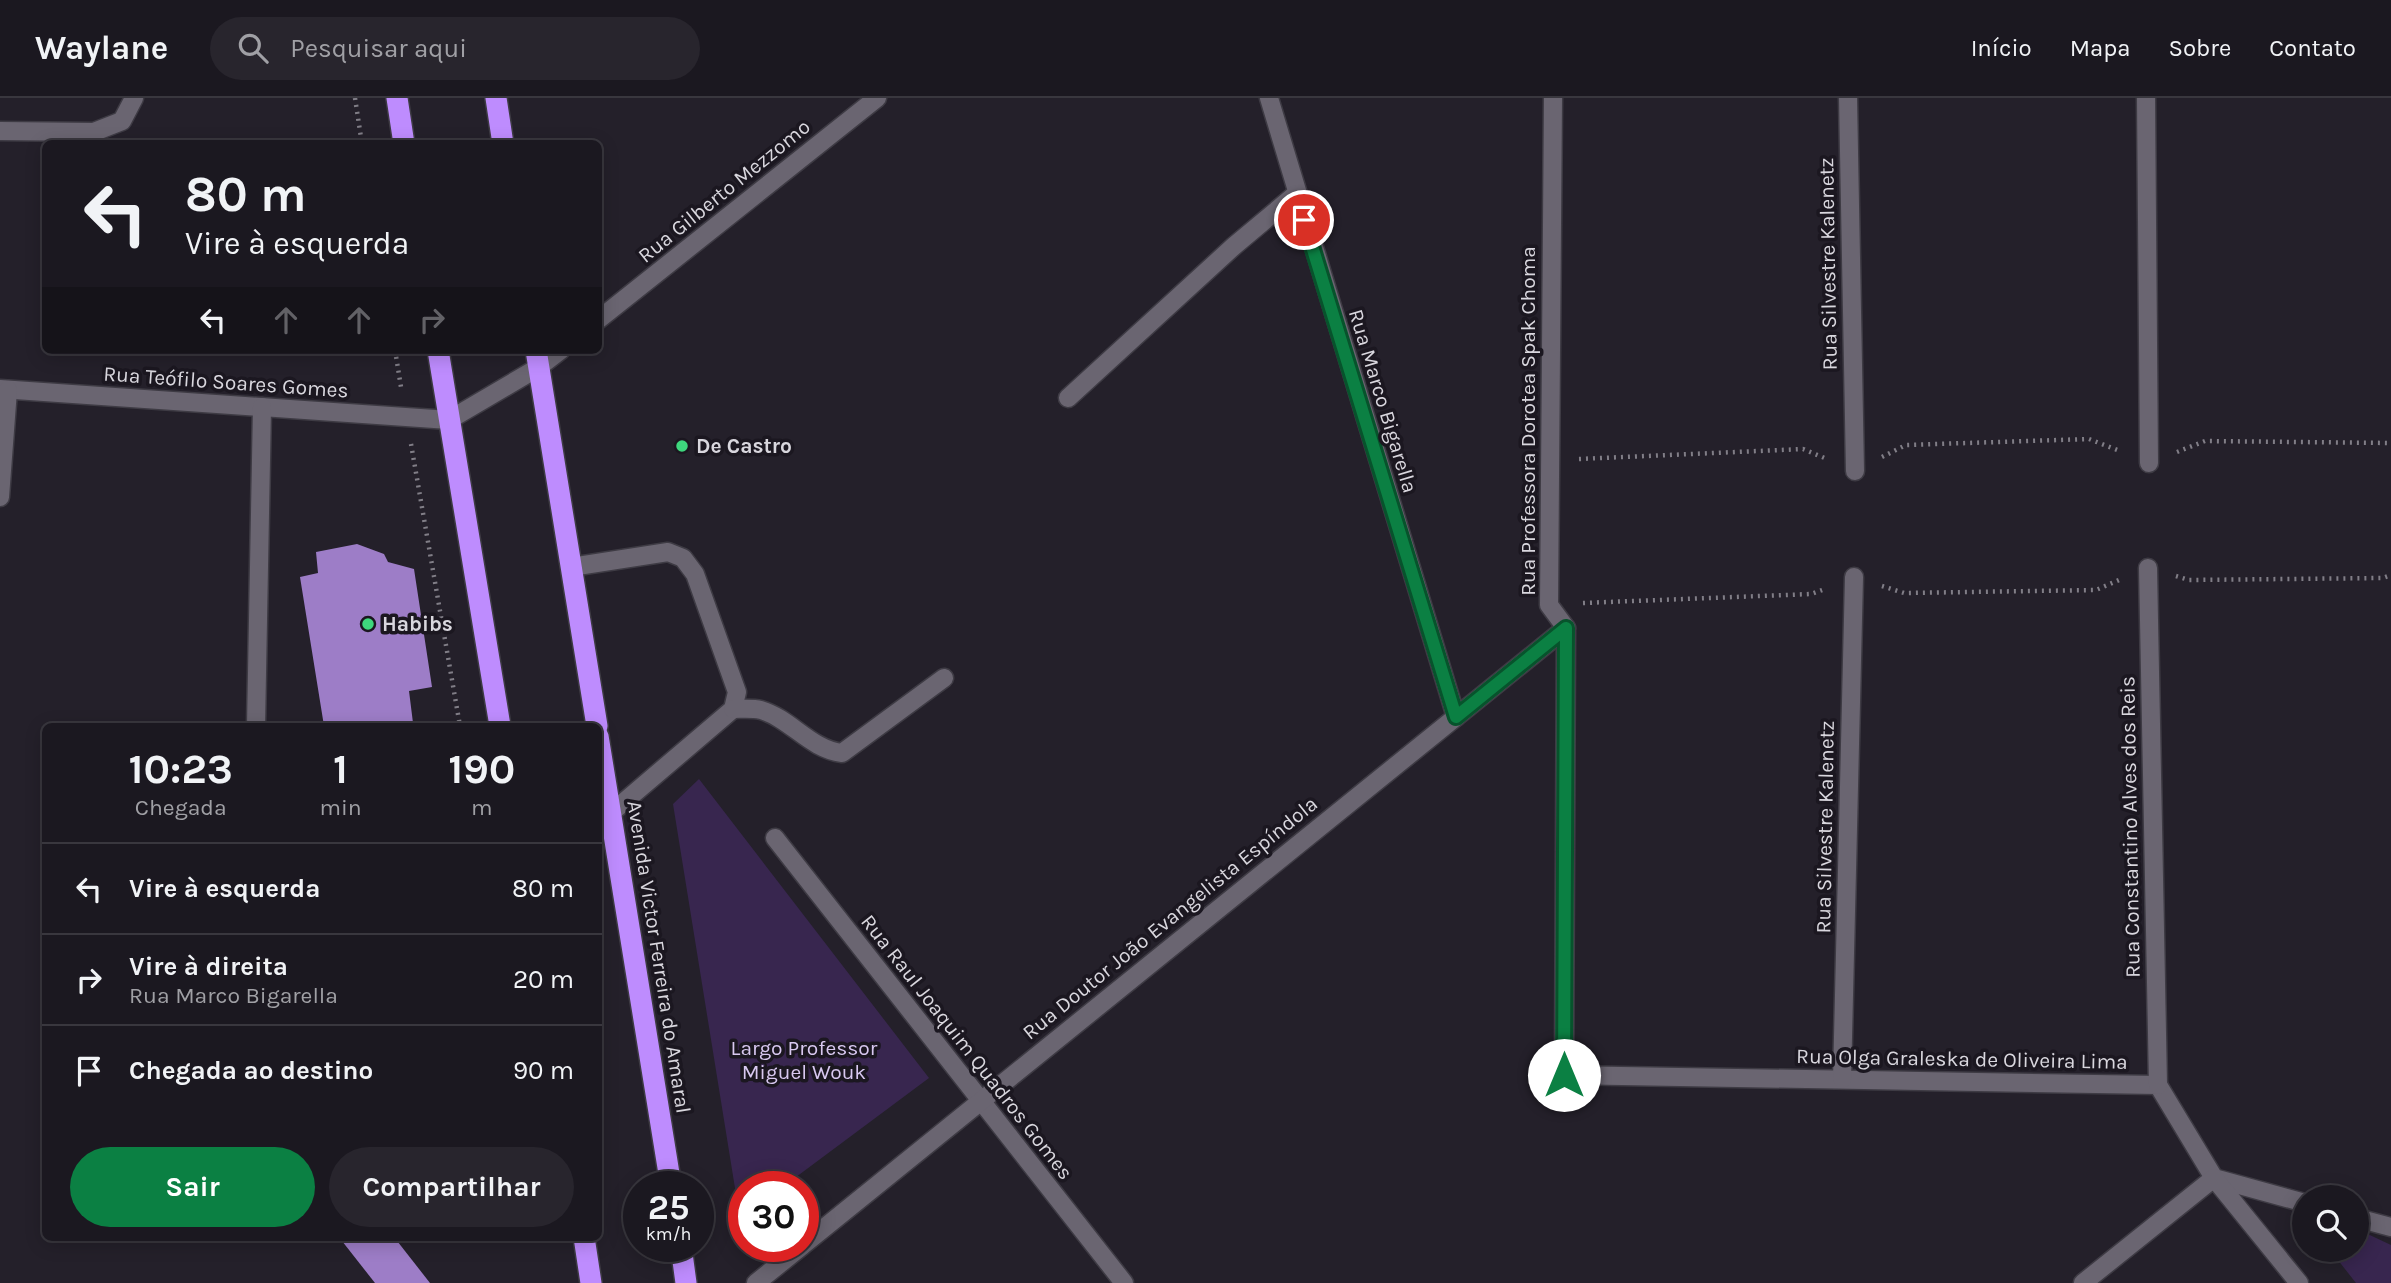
<!DOCTYPE html>
<html lang="pt">
<head>
<meta charset="utf-8">
<style>
  body { margin:0; font-family:Karla,sans-serif; background:#28252d; color:#f1f3f6; height:100vh; display:flex; flex-direction:column; font-size:26px; white-space:nowrap }
  * { box-sizing:border-box; margin:0 }
  p { font-size:23px; color:#a0a0a5 }
  .icon { flex:none; width:38px; height:38px; fill:none; stroke:currentColor; stroke-width:2; stroke-linecap:round; stroke-linejoin:round }
  .map { position:relative; flex:1; overflow:hidden }
  .side { position:absolute; left:42px; top:625px; width:560px; height:518px; display:flex; flex-direction:column; background:#1b1820; border-radius:10px; box-shadow:0 4px 18px #0003,0 0 0 2px #39373e }
  .side>* { flex:none }
  .hud { position:absolute; left:42px; top:42px; width:560px; height:214px; border-radius:10px; box-shadow:0 4px 18px #0003,0 0 0 2px #39373e; background:#1b1820; color:#f1f3f6; overflow:hidden }
  .fabs { position:absolute; left:2292px; top:1087px; display:grid; gap:14px }
  .fabs a { display:grid; place-items:center; width:77px; height:77px; border-radius:50%; background:#1b1820; box-shadow:0 4px 18px #0003,0 0 0 2px #39373e; font-size:35px }
  .speed { position:absolute; left:623px; top:1073px; display:flex; gap:14px; font-size:35px; font-weight:700; text-align:center }
  .speed>* { display:grid; place-content:center; width:91px; height:91px; border-radius:50%; background:#1b1820; box-shadow:0 4px 18px #0003,0 0 0 2px #39373e; line-height:1 }
  .speed small { font-size:18px; font-weight:400 }
  .speed .limit { border:10px solid #d22; background:#fff; color:#111 }
  .pin { position:absolute; display:grid; place-items:center; width:60px; height:60px; color:#fff; margin:-30px; border:4px solid #fff; border-radius:50%; box-shadow:0 2px 7px #0007 }
  .me { position:absolute; width:77px; margin:-38px; rotate:0deg; stroke-linejoin:round; filter:drop-shadow(0 0 5px #0008) }
  .turn { display:flex; align-items:center; gap:24px; height:147px; padding:0 28px; font-size:32px }
  .turn .icon { width:91px; height:91px; stroke-width:2.5 }
  .turn b { display:block; font-size:49px; line-height:60px }
  .lanes { display:flex; align-items:center; height:66px; padding:0 28px; background:#0003; justify-content:center; gap:35px; direction:ltr }
  .lanes .off { opacity:.35 }
  .eta { display:flex; justify-content:space-evenly; align-items:center; height:119px; text-align:center }
  .eta b { font-size:42px; font-weight:700; line-height:49px }
  .cta { display:flex; gap:14px; margin-top:auto; padding:14px 28px }
  .cta a { flex:1; height:80px; border-radius:42px; background:#0b8043; color:#fff; font-size:28px; font-weight:700; line-height:80px; text-align:center }
  .cta a+a { background:#28252d; color:#f1f3f6 }
  ul { padding:0; list-style:none }
  li { display:flex; align-items:center; gap:21px; height:91px; padding:0 28px; border-top:2px solid #39373e }
  li div { flex:1 }
  li b { display:block; font-size:26px }
  li em { font-style:normal }
  header { display:flex; align-items:center; gap:42px; box-sizing:border-box; height:98px; padding:0 35px; background:#1b1820; border-bottom:2px solid #39373e }
  header strong { font-size:33px }
  nav { display:flex; gap:38px; margin-inline-start:auto; font-size:24px }
  .search { width:490px; height:63px; background:#28252d; display:flex; align-items:center; gap:18px; box-sizing:border-box; padding:0 24px; border-radius:38px; color:#a0a0a5; font-size:26px }
  .map>svg:first-child { display:block }
  .green { fill:#38264f }
  .building { fill:#9d7dc7 }
  .lines { fill:none; stroke-linecap:round; stroke-linejoin:round }
  .minor-casing { stroke:#3e3b44; stroke-width:21 }
  .highway-casing { stroke:#3e3b44; stroke-width:24 }
  .path { stroke:#817e87; stroke-width:4.5; stroke-dasharray:2 5; stroke-linecap:butt }
  .minor { stroke:#6a6571; stroke-width:18 }
  .highway { stroke:#be8cfe; stroke-width:21 }
  .route-casing { stroke:#07532c; stroke-width:18 }
  .route { stroke:#0b8043; stroke-width:12 }
  .poi-dot { fill:#3ed77d; stroke:#1b1720; stroke-width:2.5 }
  .labels { text-anchor:middle; stroke-width:7; stroke-linejoin:round; paint-order:stroke }
  .street-label { font-size:21px; fill:#d9d7de; stroke:#1b1720 }
  .poi-label { font-size:21px; font-weight:bold; fill:#d9d7de; stroke:#1b1720; text-anchor:start }
  .park-label { font-size:21px; fill:#d8c8f0; stroke:#1b1720 }
</style>
</head>
<body>
<header>
<strong>Waylane</strong>
<div class="search"><svg class="icon" aria-label="search" viewBox="0 0 24 24"><circle cx="10" cy="10" r="6"/><path d="M15 15l6 6"/></svg>Pesquisar aqui</div>
<nav><a>Início</a><a>Mapa</a><a>Sobre</a><a>Contato</a></nav>
</header>
<div class="map">
<svg width="2391" height="1185" viewBox="0 0 2391 1185">
  <rect width="100%" height="100%" fill="#24202a"/>
  <g class="green">
    <polygon points="699,681 929,980 784,1088 744,1088 744,1119 740,1121 673,706"/>
    <polygon points="2357,1131 2391,1147 2391,1185 2356,1185 2330,1152 2357,1152"/>
  </g>
  <g class="building">
    <polygon points="357,446 384,456 388,464 414,471 432,589 409,593 413,625 392,628 324,628 300,479 318,475 316,454"/>
    <polygon points="347,1139 394,1139 430,1185 375,1185 342,1143"/>
  </g>
  <g class="lines">
    <g class="minor-casing">
      <g id="minor">
        <polyline points="1269,0 1456,619"/>
        <polyline points="1553,0 1549,507 1566,530 1564,977 2158,987 2214,1080 2305,1105"/>
        <polyline points="1848,0 1855,373"/>
        <polyline points="2146,0 2149,365"/>
        <polyline points="0,33 94,34 122,23 134,0"/>
        <polyline points="598,222 877,0"/>
        <polyline points="0,291 449,322 539,269 561,252"/>
        <polyline points="1068,300 1234,148 1296,96"/>
        <polyline points="0,399 8,292"/>
        <polyline points="571,469 668,454 683,460 695,476 737,594 733,611 611,715"/>
        <polyline points="2148,470 2158,987"/>
        <path d="M733 611C742 611 752 610 761 612 791 621 810 651 842 655L944 580"/>
        <polyline points="256,628 262,309"/>
        <polyline points="775,740 1124,1185"/>
        <polyline points="1842,981 1854,479"/>
        <polyline points="2357,1120 2391,1129"/>
        <polyline points="803,1147 1566,530"/>
        <polyline points="756,1185 802,1148"/>
        <polyline points="2083,1185 2214,1080 2299,1185"/>
      </g>
    </g>
    <g class="highway-casing">
      <g id="highway">
        <polyline points="397,0 404,46"/>
        <polyline points="496,0 503,46"/>
        <polyline points="438,252 500,628"/>
        <polyline points="536,252 597,628"/>
        <polyline points="598,638 671,1088"/>
        <polyline points="584,1139 591,1185"/>
        <polyline points="681,1148 686,1185"/>
      </g>
    </g>
    <g class="path">
      <polyline points="355,0 362,46"/>
      <polyline points="395,252 401,289"/>
      <polyline points="411,346 460,628"/>
      <polyline points="2177,354 2205,343 2391,345"/>
      <polyline points="1882,359 1906,347 2089,341 2120,353"/>
      <polyline points="1579,361 1803,351 1827,361"/>
      <polyline points="2176,478 2189,482 2383,480 2391,477"/>
      <polyline points="1882,488 1904,495 2096,492 2119,482"/>
      <polyline points="1583,505 1811,496 1825,491"/>
    </g>
    <use href="#minor" class="minor"/>
    <use href="#highway" class="highway"/>
  </g>
  <g class="lines">
    <g class="route-casing">
      <polyline id="route" points="1304,122 1456,619 1566,530 1564,977"/>
    </g>
    <use href="#route" class="route"/>
  </g>
  <g class="poi-dot">
    <circle cx="682" cy="348" r="7"/>
    <circle cx="368" cy="526" r="7"/>
  </g>
  <g class="labels">
    <g class="street-label">
      <text transform="translate(724 93) rotate(-39)" y="7">Rua Gilberto Mezzomo</text>
      <text transform="translate(1828 166) rotate(-91)" y="7">Rua Silvestre Kalenetz</text>
      <text transform="translate(226 284) rotate(4)" y="7">Rua Teófilo Soares Gomes</text>
      <text transform="translate(1383 303) rotate(73)" y="7">Rua Marco Bigarella</text>
      <text transform="translate(1528 323) rotate(-90)" y="7">Rua Professora Dorotea Spak Choma</text>
      <text transform="translate(1825 729) rotate(-89)" y="7">Rua Silvestre Kalenetz</text>
      <text transform="translate(2130 729) rotate(-91)" y="7">Rua Constantino Alves dos Reis</text>
      <text transform="translate(1170 820) rotate(-39)" y="7">Rua Doutor João Evangelista Espíndola</text>
      <text transform="translate(659 859) rotate(81)" y="7">Avenida Victor Ferreira do Amaral</text>
      <text transform="translate(967 949) rotate(52)" y="7">Rua Raul Joaquim Quadros Gomes</text>
      <text transform="translate(1962 961) rotate(1)" y="7">Rua Olga Graleska de Oliveira Lima</text>
    </g>
    <g class="poi-label">
      <text x="696" y="355">De Castro</text>
      <text x="382" y="533">Habibs</text>
    </g>
    <g class="park-label">
      <text x="804" y="957">Largo Professor<tspan x="804" dy="24">Miguel Wouk</tspan></text>
    </g>
  </g>
</svg>
<div class="fabs">
<a><svg class="icon" aria-label="search" viewBox="0 0 24 24"><circle cx="10" cy="10" r="6"/><path d="M15 15l6 6"/></svg></a>
</div>
<div class="speed"><div>25<small>km/h</small></div><div class="limit">30</div></div>
<div class="pin" style="left:1304px;top:122px;background:#d93025"><svg class="icon" aria-label="arrive" viewBox="0 0 24 24"><path d="M6 21V4h12l-3 4 3 4H6"/></svg></div>
<svg class="me" style="left:1564px;top:977px" viewBox="-20 -20 40 40"><circle r="19" fill="#fff"/><path d="M0-13L10 11 0 6-10 11z" fill="#0b8043"/></svg>
<div class="hud">
<div class="turn"><svg class="icon" aria-label="left" viewBox="0 0 24 24"><path d="M17 20v-9H6M10 6l-5 5 5 5"/></svg><div><b>80 m</b>Vire à esquerda</div></div>
<div class="lanes"><svg class="icon" aria-label="left" viewBox="0 0 24 24"><path d="M17 20v-9H6M10 6l-5 5 5 5"/></svg><svg class="icon off" aria-label="ahead" viewBox="0 0 24 24"><path d="M12 20V5M6 11l6-6 6 6"/></svg><svg class="icon off" aria-label="ahead" viewBox="0 0 24 24"><path d="M12 20V5M6 11l6-6 6 6"/></svg><svg class="icon off" aria-label="right" viewBox="0 0 24 24"><path d="M7 20v-9h11M14 6l5 5-5 5"/></svg></div>
</div>
<section class="side">
<div class="eta">
<div><b>10:23</b><p>Chegada</p></div>
<div><b>1</b><p>min</p></div>
<div><b>190</b><p>m</p></div>
</div>
<ul>
<li><svg class="icon" aria-label="left" viewBox="0 0 24 24"><path d="M17 20v-9H6M10 6l-5 5 5 5"/></svg><div><b>Vire à esquerda</b></div><em>80 m</em></li>
<li><svg class="icon" aria-label="right" viewBox="0 0 24 24"><path d="M7 20v-9h11M14 6l5 5-5 5"/></svg><div><b>Vire à direita</b><p>Rua Marco Bigarella</p></div><em>20 m</em></li>
<li><svg class="icon" aria-label="arrive" viewBox="0 0 24 24"><path d="M6 21V4h12l-3 4 3 4H6"/></svg><div><b>Chegada ao destino</b></div><em>90 m</em></li>
</ul>
<div class="cta"><a>Sair</a><a>Compartilhar</a></div>
</section>
</div>
</body>
</html>
